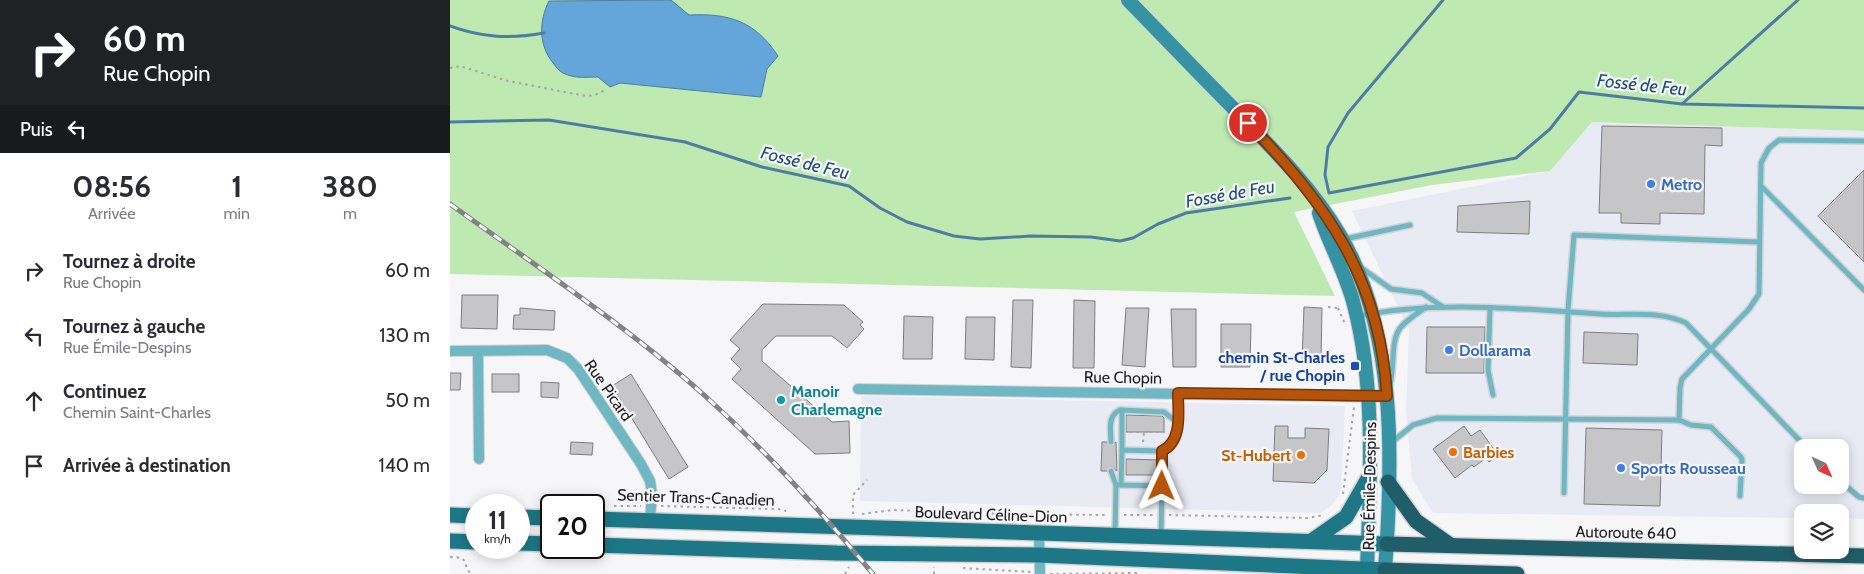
<!DOCTYPE html>
<html lang="fr">
<head>
<meta charset="utf-8">
<style>
  body { margin:0; font-family:Cabin,sans-serif; background:#f2f2f3; color:#2b2b33; height:100vh; display:flex; flex-direction:column; font-size:19px; white-space:nowrap }
  * { box-sizing:border-box; margin:0 }
  p { font-size:16px; color:#7c7c81 }
  .icon { flex:none; width:28px; height:28px; fill:none; stroke:currentColor; stroke-width:2; stroke-linecap:round; stroke-linejoin:round }
  .map { position:relative; flex:1; overflow:hidden }
  .sheet { display:flex; flex-direction:column; background:#fff; width:450px }
  .sheet>* { flex:none }
  .guide { background:#202124; color:#fff; overflow:hidden }
  .needle { width:32px; rotate:135deg }
  .controls { position:absolute; left:1344px; top:439px; display:grid; gap:10px }
  .controls a { display:grid; place-items:center; width:55px; height:55px; border-radius:10px; background:#fff; box-shadow:0 2px 12px #0003; font-size:25px }
  .speed { position:absolute; left:15px; top:494px; display:flex; gap:10px; font-size:25px; font-weight:700; text-align:center }
  .speed>* { display:grid; place-content:center; width:65px; height:65px; border-radius:50%; background:#fff; box-shadow:0 2px 12px #0003; line-height:1 }
  .speed small { font-size:12px; font-weight:400 }
  .speed .limit { border:2px solid #111; border-radius:8px; background:#fff; color:#111 }
  .pin { position:absolute; display:grid; place-items:center; width:42px; height:42px; color:#fff; margin:-21px; border:2px solid #fff; border-radius:50%; box-shadow:0 1px 5px #0007 }
  .me { position:absolute; width:55px; margin:-28px; rotate:1deg; stroke-linejoin:round; filter:drop-shadow(0 0 4px #0008) }
  .turn { display:flex; align-items:center; gap:18px; height:105px; padding:0 20px; font-size:22px }
  .turn .icon { width:65px; height:65px; stroke-width:2.5 }
  .turn b { display:block; font-size:35px; line-height:42px }
  .then { display:flex; align-items:center; height:48px; padding:0 20px; background:#0003; gap:10px; font-size:19px }
  .eta { display:flex; justify-content:space-evenly; align-items:center; height:85px; text-align:center }
  .eta b { font-size:30px; font-weight:700; line-height:35px }
  ul { padding:0; list-style:none }
  li { display:flex; align-items:center; gap:15px; height:65px; padding:0 20px }
  li div { flex:1 }
  li b { display:block; font-size:19px }
  li em { font-style:normal }
  main { display:flex; flex:1; min-height:0 }
  .map>svg:first-child { display:block }
  .built { fill:#e8eaf4; fill-rule:evenodd }
  .green { fill:#beeab2 }
  .water { fill:#64a5da; stroke:#4f7ca2 }
  .lines { fill:none; stroke-linecap:round; stroke-linejoin:round }
  .stream { stroke:#4f7ca2; stroke-width:3 }
  .building { fill:#c6c6c8; stroke:#7e7d80 }
  .service-casing { stroke:#d3d3d6; stroke-width:8 }
  .minor-casing { stroke:#d3d3d6; stroke-width:12 }
  .secondary-casing { stroke:#d3d3d6; stroke-width:16 }
  .primary-casing { stroke:#d3d3d6; stroke-width:18 }
  .motorway-casing { stroke:#d3d3d6; stroke-width:18 }
  .path { stroke:#a6a6a8; stroke-width:2; stroke-dasharray:2.5 4; stroke-linecap:butt }
  .service { stroke:#70b7c4; stroke-width:5 }
  .minor { stroke:#70b7c4; stroke-width:10 }
  .secondary { stroke:#3693a3; stroke-width:14 }
  .primary { stroke:#1d7786; stroke-width:15 }
  .motorway { stroke:#1f5e69; stroke-width:15 }
  .rail-casing { stroke:#838385; stroke-width:5 }
  .rail { stroke:#f6f6f9; stroke-width:3; stroke-dasharray:9; stroke-linecap:butt }
  .route-casing { stroke:#753606; stroke-width:12 }
  .route { stroke:#b45309; stroke-width:9 }
  .shop-dot { fill:#3f7fe0; stroke:#f6f6f9; stroke-width:2 }
  .transit-dot { fill:#1a4fb4; stroke:#f6f6f9; stroke-width:2 }
  .culture-dot { fill:#0f9aa8; stroke:#f6f6f9; stroke-width:2 }
  .food-dot { fill:#e8710a; stroke:#f6f6f9; stroke-width:2 }
  .labels { text-anchor:middle; stroke-width:4.5; stroke-linejoin:round; paint-order:stroke }
  .shop-label { font-size:16px; font-weight:bold; fill:#366cbe; stroke:#f6f6f9; text-anchor:start }
  .transit-label { font-size:16px; font-weight:bold; fill:#164399; stroke:#f6f6f9; text-anchor:end }
  .street-label { font-size:16px; fill:#1d1d1e; stroke:#f6f6f9 }
  .culture-label { font-size:16px; font-weight:bold; fill:#0d838f; stroke:#f6f6f9; text-anchor:start }
  .food-label { font-size:16px; font-weight:bold; fill:#c56008; stroke:#f6f6f9; text-anchor:start }
  .water-label { font-size:18px; font-style:italic; fill:#1f4f73; stroke:#f6f6f9 }
</style>
</head>
<body>
<main>
<section class="sheet">
<div class="guide">
<div class="turn"><svg class="icon" aria-label="right" viewBox="0 0 24 24"><path d="M7 20v-9h11M14 6l5 5-5 5"/></svg><div><b>60 m</b>Rue Chopin</div></div>
<div class="then">Puis<svg class="icon" aria-label="left" viewBox="0 0 24 24"><path d="M17 20v-9H6M10 6l-5 5 5 5"/></svg></div>
</div>
<div class="eta">
<div><b>08:56</b><p>Arrivée</p></div>
<div><b>1</b><p>min</p></div>
<div><b>380</b><p>m</p></div>
</div>
<ul>
<li><svg class="icon" aria-label="right" viewBox="0 0 24 24"><path d="M7 20v-9h11M14 6l5 5-5 5"/></svg><div><b>Tournez à droite</b><p>Rue Chopin</p></div><em>60 m</em></li>
<li><svg class="icon" aria-label="left" viewBox="0 0 24 24"><path d="M17 20v-9H6M10 6l-5 5 5 5"/></svg><div><b>Tournez à gauche</b><p>Rue Émile-Despins</p></div><em>130 m</em></li>
<li><svg class="icon" aria-label="ahead" viewBox="0 0 24 24"><path d="M12 20V5M6 11l6-6 6 6"/></svg><div><b>Continuez</b><p>Chemin Saint-Charles</p></div><em>50 m</em></li>
<li><svg class="icon" aria-label="arrive" viewBox="0 0 24 24"><path d="M6 21V4h12l-3 4 3 4H6"/></svg><div><b>Arrivée à destination</b></div><em>140 m</em></li>
</ul>
</section>
<div class="map">
<svg width="1414" height="574" viewBox="0 0 1414 574">
  <rect width="100%" height="100%" fill="#f6f6f9"/>
  <g class="built">
    <path d="M1142 122 1414 131V519L1390 518V512H1352V518L983 513 962 479 956 410 959 330 902 211 1100 171ZM1352 448H1390V485H1352Z"/>
    <polygon points="411,396 895,406 891,486 889,495 881,506 870,513 410,501"/>
  </g>
  <polygon class="green" points="0,0 1414,0 1414,131 1142,122 1100,171 982,185 844,212 885,296 0,274"/>
  <path class="water" d="M221 0 239 15C279 13 305 21 328 56L317 69 311 97 170 83 160 87 148 77C136 77 125 79 113 73 109 71 106 67 103 63 88 44 89 21 99 1Z"/>
  <g class="lines">
    <g class="stream">
      <polyline points="993,0 898,113 878,147 875,175 879,193 1066,158 1100,129 1129,92 1232,104 1414,108"/>
      <path d="M0 26C32 38 61 39 94 33"/>
      <polyline points="1232,104 1348,0"/>
      <polyline points="0,122 99,120 235,142 312,167 399,186 430,208 457,222 504,236 530,239 581,236 641,237 670,241 683,238 708,224 736,213 840,198"/>
    </g>
  </g>
  <g class="building">
    <polygon points="1152,126 1272,128 1272,146 1255,145 1254,214 1210,213 1210,224 1171,223 1171,213 1149,213"/>
    <polygon points="1414,170 1414,262 1368,216"/>
    <polygon points="1080,201 1079,234 1007,232 1008,206"/>
    <polygon points="12,295 48,295 47,329 11,328"/>
    <polygon points="563,300 583,300 581,368 561,367"/>
    <polygon points="624,300 645,301 644,368 623,368"/>
    <polygon points="313,304 394,305 413,322 410,325 414,329 397,348 382,336 326,336 312,350 312,361 382,422 399,421 400,453 365,454 282,379 291,369 281,359 290,349 280,340"/>
    <polygon points="854,307 872,308 871,362 852,361"/>
    <polygon points="70,308 105,311 104,330 63,329 64,315 70,315"/>
    <polygon points="676,308 699,308 695,367 672,365"/>
    <polygon points="721,309 746,309 746,367 723,367"/>
    <polygon points="454,316 483,317 482,359 453,359"/>
    <polygon points="516,317 545,317 544,360 515,359"/>
    <polygon points="771,324 801,324 800,367 771,367"/>
    <polygon points="977,327 1035,327 1034,373 976,373"/>
    <polygon points="1134,332 1188,334 1187,365 1133,363"/>
    <polygon points="0,373 11,373 10,390 0,390"/>
    <rect x="42" y="374" width="27" height="18"/>
    <polygon points="181,374 238,467 219,479 162,386"/>
    <polygon points="91,382 109,383 108,398 91,397"/>
    <polygon points="676,415 712,416 714,418 714,432 676,432"/>
    <polygon points="825,426 838,426 838,438 855,438 855,428 879,429 877,470 864,483 823,481"/>
    <polygon points="1014,426 1021,436 1030,430 1048,455 1039,462 1036,458 1024,467 1022,465 1005,478 983,449"/>
    <polygon points="1136,428 1212,430 1210,506 1134,504"/>
    <polygon points="121,442 143,443 142,455 120,454"/>
    <polygon points="652,442 657,442 661,446 666,442 667,471 661,467 657,471 651,471"/>
    <polygon points="676,459 708,460 708,475 676,475"/>
  </g>
  <g class="lines">
    <g class="service-casing">
      <g id="service">
        <polyline points="1311,186 1414,290"/>
        <polyline points="895,239 960,225"/>
        <polyline points="910,267 941,289 972,293 993,307"/>
        <polyline points="1040,308 1038,370 1043,395"/>
        <path d="M908 316C988 300 1070 309 1150 314 1178 316 1210 310 1236 323L1357 448"/>
        <path d="M940 384C945 367 940 339 951 327 958 319 968 313 976 307"/>
        <path d="M661 442C661 430 657 416 670 410L714 412 728 423"/>
        <polyline points="942,442 963,425 987,418 1229,420"/>
        <polyline points="672,450 672,410"/>
        <polyline points="661,471 666,485"/>
        <polyline points="1390,481 1409,497 1414,498"/>
        <path d="M671 485 672 450 712 451C733 440 728 413 728 393"/>
        <polyline points="712,486 712,451"/>
        <polyline points="1114,493 1118,310 1124,235 1309,242"/>
        <polyline points="1290,496 1292,459 1290,456 1261,427 1241,425 1229,420 1230,388 1232,379 1299,309 1309,294 1311,163 1319,148 1329,140 1414,141"/>
        <polyline points="665,534 666,485 671,485 712,486 711,535"/>
      </g>
    </g>
    <g class="minor-casing">
      <g id="minor">
        <polyline points="0,351 97,350 117,358 128,369 191,464 200,481 202,494 200,521"/>
        <polyline points="28,351 29,459"/>
        <polyline points="408,389 937,397"/>
        <polyline points="589,533 590,574"/>
      </g>
    </g>
    <g class="secondary-casing">
      <g id="secondary">
        <path d="M678 0C715 38 751 76 788 113 825 151 863 189 890 235 947 332 943 461 935 570"/>
        <path d="M869 213C879 244 896 273 904 305 926 388 920 484 917 569"/>
      </g>
    </g>
    <g class="primary-casing">
      <g id="primary">
        <polyline points="0,515 26,516"/>
        <polyline points="69,517 101,518"/>
        <polyline points="144,519 937,544"/>
        <polyline points="863,540 896,517 919,477"/>
        <polyline points="0,541 26,542"/>
        <polyline points="69,543 101,544"/>
        <polyline points="144,545 387,553 589,555 935,570"/>
      </g>
    </g>
    <g class="motorway-casing">
      <g id="motorway">
        <polyline points="938,482 966,521 1000,545"/>
        <polyline points="937,544 1414,556"/>
        <polyline points="935,570 1067,574"/>
      </g>
    </g>
    <g class="path">
      <polyline points="0,68 10,66 58,81 136,96 145,95 155,90"/>
      <polyline points="878,307 888,308"/>
      <polyline points="888,308 895,324"/>
      <polyline points="680,432 714,432 717,435"/>
      <polyline points="693,442 694,432"/>
      <polyline points="893,494 904,407"/>
      <polyline points="28,503 68,504"/>
      <polyline points="103,504 138,505"/>
      <polyline points="164,506 191,506"/>
      <polyline points="211,506 328,509 336,511"/>
      <polyline points="403,514 403,495 417,480"/>
      <polyline points="412,514 443,510 558,514 657,515"/>
      <polyline points="674,515 705,515"/>
      <polyline points="719,515 858,518 874,515"/>
      <path d="M0 557C21 557 11 563 21 574"/>
      <polyline points="513,568 581,572"/>
      <polyline points="395,574 399,567"/>
      <polyline points="484,574 484,567"/>
      <polyline points="600,574 688,573"/>
    </g>
    <use href="#service" class="service"/>
    <use href="#minor" class="minor"/>
    <use href="#secondary" class="secondary"/>
    <use href="#primary" class="primary"/>
    <use href="#motorway" class="motorway"/>
    <g class="rail-casing">
      <path id="rail" d="M0 204C86 266 175 325 254 395 315 450 371 511 423 574"/>
    </g>
    <use href="#rail" class="rail"/>
  </g>
  <g class="lines">
    <g class="route-casing">
      <path id="route" d="M712 486V451C733 441 728 412 728 393L937 396C930 278 877 205 798 123"/>
    </g>
    <use href="#route" class="route"/>
  </g>
  <g class="shop-dot">
    <circle cx="1201" cy="184" r="5"/>
    <circle cx="999" cy="350" r="5"/>
    <circle cx="1171" cy="468" r="5"/>
  </g>
  <rect class="transit-dot" x="900" y="361" width="10" height="10" rx="2.5"/>
  <circle class="culture-dot" cx="331" cy="400" r="5"/>
  <g class="food-dot">
    <circle cx="1003" cy="452" r="5"/>
    <circle cx="851" cy="455" r="5"/>
  </g>
  <g class="labels">
    <g class="shop-label">
      <text x="1211" y="190">Metro</text>
      <text x="1009" y="356">Dollarama</text>
      <text x="1181" y="474">Sports Rousseau</text>
    </g>
    <g class="transit-label">
      <text x="895" y="363">chemin St-Charles<tspan x="895" dy="18">/ rue Chopin</tspan></text>
    </g>
    <g class="street-label">
      <text transform="translate(673 377) rotate(1)" y="6">Rue Chopin</text>
      <text transform="translate(159 390) rotate(55)" y="6">Rue Picard</text>
      <text transform="translate(919 486) rotate(-89)" y="6">Rue Émile-Despins</text>
      <text transform="translate(246 497) rotate(2)" y="6">Sentier Trans-Canadien</text>
      <text transform="translate(541 514) rotate(2)" y="6">Boulevard Céline-Dion</text>
      <text transform="translate(1176 532) rotate(1)" y="6">Autoroute 640</text>
    </g>
    <g class="culture-label">
      <text x="341" y="397">Manoir<tspan x="341" dy="18">Charlemagne</tspan></text>
    </g>
    <g class="food-label">
      <text x="1013" y="458">Barbies</text>
      <text x="841" y="461" text-anchor="end">St-Hubert</text>
    </g>
    <g class="water-label">
      <text transform="translate(1192 85) rotate(6)" y="6">Fossé de Feu</text>
      <text transform="translate(355 163) rotate(14)" y="6">Fossé de Feu</text>
      <text transform="translate(780 194) rotate(-10)" y="6">Fossé de Feu</text>
    </g>
  </g>
</svg>
<div class="controls">
<a><svg class="needle" viewBox="-14 -14 28 28"><path d="M0-13l5 13h-10z" fill="#e53935"/><path d="M0 13l5-13h-10z" fill="#7c7c81"/></svg></a>
<a><svg class="icon" aria-label="layers" viewBox="0 0 24 24"><path d="M12 4l9 5-9 5-9-5zM3 14l9 5 9-5"/></svg></a>
</div>
<div class="speed"><div>11<small>km/h</small></div><div class="limit">20</div></div>
<div class="pin" style="left:798px;top:123px;background:#d93025"><svg class="icon" aria-label="arrive" viewBox="0 0 24 24"><path d="M6 21V4h12l-3 4 3 4H6"/></svg></div>
<svg class="me" style="left:712px;top:486px" viewBox="-20 -20 40 40"><path d="M0-17L14 15 0 8-14 15z" fill="#b45309" stroke="#fff" stroke-width="4"/></svg>
</div>
</main>
</body>
</html>
